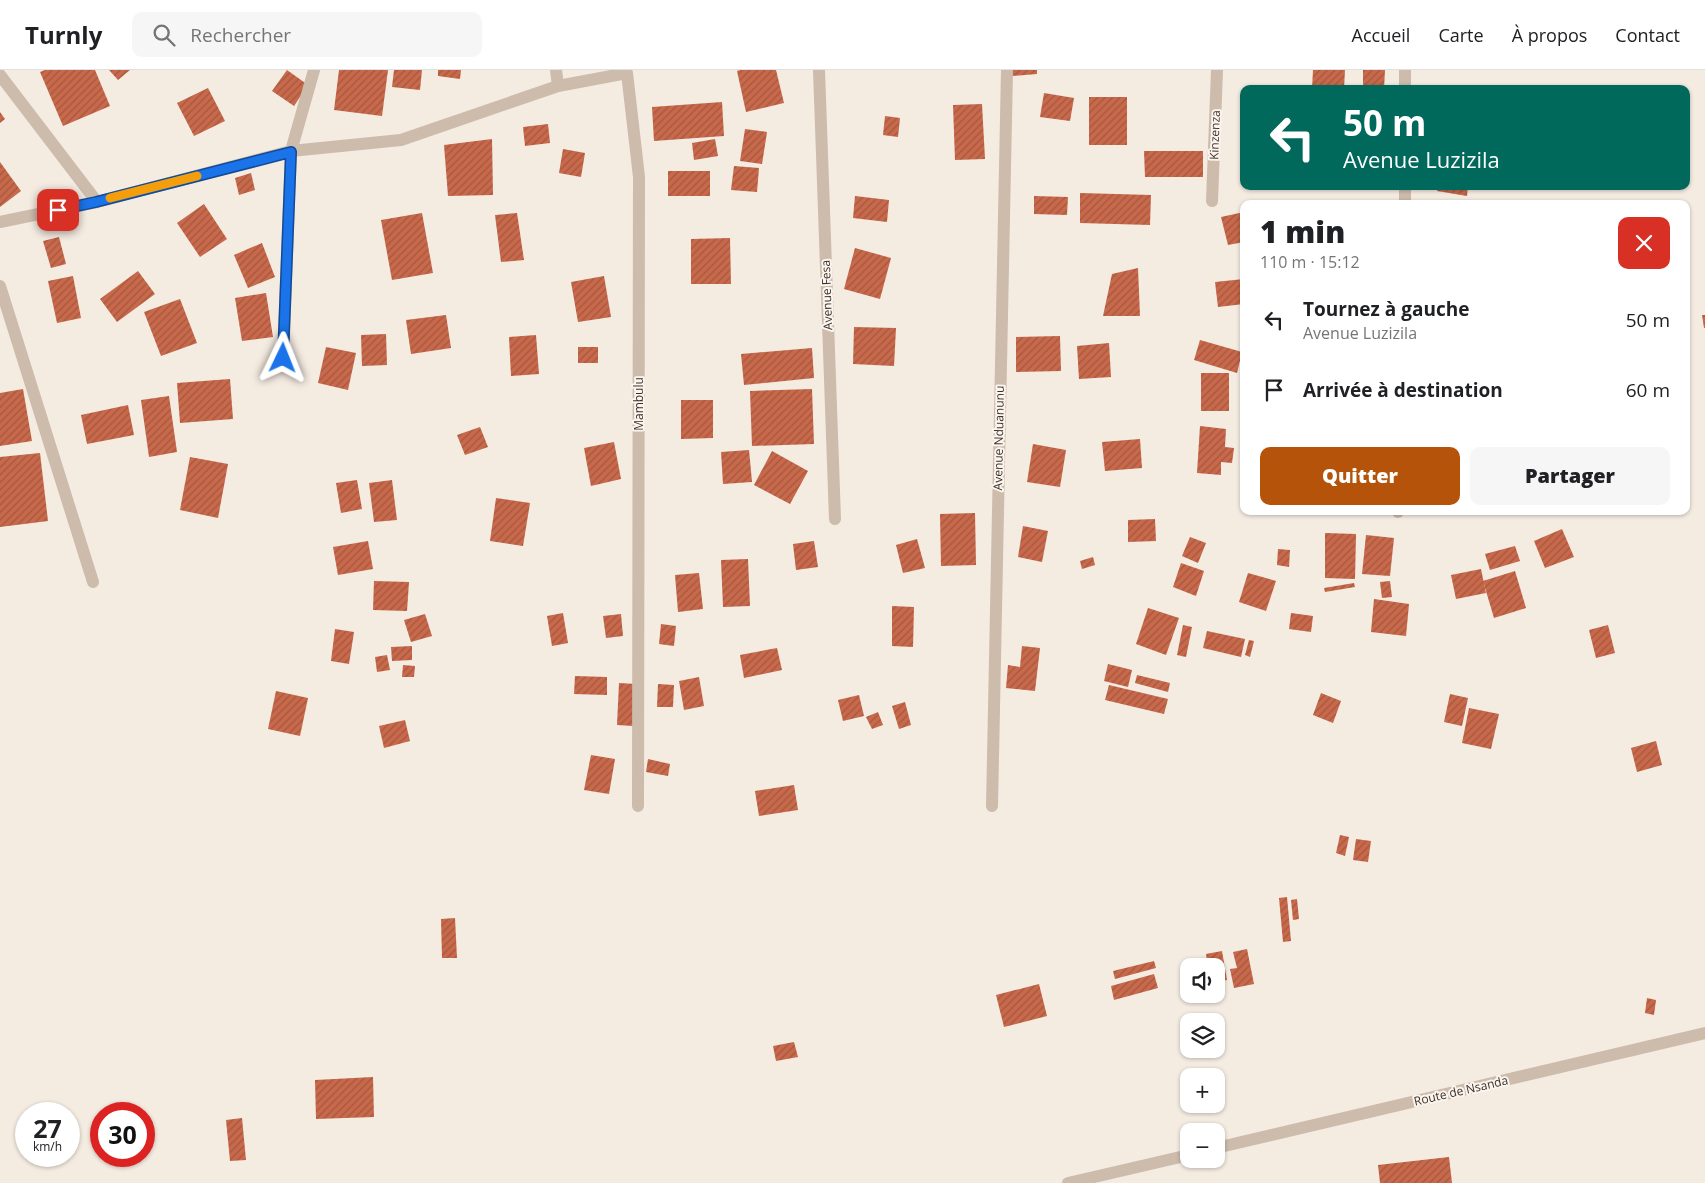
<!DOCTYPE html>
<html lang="fr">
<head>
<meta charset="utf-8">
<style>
  body { margin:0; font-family:"Open Sans",sans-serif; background:#f6f6f6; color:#202124; height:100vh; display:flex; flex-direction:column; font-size:19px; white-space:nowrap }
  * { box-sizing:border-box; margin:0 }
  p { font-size:16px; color:#757577 }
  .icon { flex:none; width:28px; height:28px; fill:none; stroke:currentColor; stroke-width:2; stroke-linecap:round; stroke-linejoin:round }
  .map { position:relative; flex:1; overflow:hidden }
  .sheet { position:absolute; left:1240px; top:130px; width:450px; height:315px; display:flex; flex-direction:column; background:#fff; border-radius:10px; box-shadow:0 1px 4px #0004 }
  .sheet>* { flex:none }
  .guide { position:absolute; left:1240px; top:15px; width:450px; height:105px; border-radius:10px; box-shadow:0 1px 4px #0004; background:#00695c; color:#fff; overflow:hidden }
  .fabs { position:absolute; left:1180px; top:888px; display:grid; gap:10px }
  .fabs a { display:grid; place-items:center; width:45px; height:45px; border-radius:10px; background:#fff; box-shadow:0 1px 4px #0004; font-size:25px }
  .speed { position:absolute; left:15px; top:1032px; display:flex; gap:10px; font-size:25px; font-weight:700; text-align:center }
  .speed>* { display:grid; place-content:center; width:65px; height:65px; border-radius:50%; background:#fff; box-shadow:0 1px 4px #0004; line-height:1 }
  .speed small { font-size:12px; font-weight:400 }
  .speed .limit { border:8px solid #d22; background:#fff; color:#111 }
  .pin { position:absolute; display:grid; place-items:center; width:42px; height:42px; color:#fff; margin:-21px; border-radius:10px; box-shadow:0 2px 8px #0006 }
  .me { position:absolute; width:55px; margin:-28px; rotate:2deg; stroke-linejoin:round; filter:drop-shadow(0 0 4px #0008) }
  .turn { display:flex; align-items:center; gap:18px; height:105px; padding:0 20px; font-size:22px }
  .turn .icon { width:65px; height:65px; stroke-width:2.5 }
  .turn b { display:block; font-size:35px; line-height:42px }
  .round { display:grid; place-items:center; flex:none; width:52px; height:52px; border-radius:10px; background:#f6f6f6 }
  .head { display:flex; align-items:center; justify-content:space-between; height:85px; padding:0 20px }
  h1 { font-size:30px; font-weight:800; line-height:38px }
  .cta { display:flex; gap:10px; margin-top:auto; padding:10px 20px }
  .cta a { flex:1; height:58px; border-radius:10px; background:#b45309; color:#fff; font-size:20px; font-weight:800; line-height:58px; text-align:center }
  .cta a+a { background:#f6f6f6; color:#202124 }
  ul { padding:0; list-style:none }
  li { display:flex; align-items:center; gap:15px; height:70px; padding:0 20px }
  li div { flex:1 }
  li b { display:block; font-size:19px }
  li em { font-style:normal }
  header { display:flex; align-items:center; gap:30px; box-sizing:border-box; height:70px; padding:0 25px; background:#fff; border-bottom:1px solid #e0e0e0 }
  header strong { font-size:24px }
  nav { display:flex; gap:28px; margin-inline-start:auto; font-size:18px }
  .search { width:350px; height:45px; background:#f6f6f6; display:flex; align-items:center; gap:12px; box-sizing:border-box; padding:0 18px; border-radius:10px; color:#757577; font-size:19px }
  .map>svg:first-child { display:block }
  .building { fill:url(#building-hatch) }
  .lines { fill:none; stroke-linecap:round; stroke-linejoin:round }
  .minor { stroke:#cdbbac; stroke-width:12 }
  .tertiary { stroke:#cdbbac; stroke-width:12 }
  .route-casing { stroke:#114b97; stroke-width:12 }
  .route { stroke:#1a73e8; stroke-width:9 }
  .slow { stroke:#f59e0b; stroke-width:9 }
  .labels { text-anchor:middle; stroke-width:4; stroke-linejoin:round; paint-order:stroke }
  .street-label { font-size:12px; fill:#3b302b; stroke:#fbf5ee }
</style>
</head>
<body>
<header>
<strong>Turnly</strong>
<div class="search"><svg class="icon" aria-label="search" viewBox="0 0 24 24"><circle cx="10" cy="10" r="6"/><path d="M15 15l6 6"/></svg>Rechercher</div>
<nav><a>Accueil</a><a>Carte</a><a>À propos</a><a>Contact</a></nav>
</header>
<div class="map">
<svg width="1705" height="1113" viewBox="0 0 1705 1113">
  <defs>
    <pattern id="building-hatch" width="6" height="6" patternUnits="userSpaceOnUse" patternTransform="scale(1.25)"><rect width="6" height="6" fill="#c8694b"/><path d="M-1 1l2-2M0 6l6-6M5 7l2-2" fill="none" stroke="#a4573f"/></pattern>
  </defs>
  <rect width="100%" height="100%" fill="#f4ebe1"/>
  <g class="building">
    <polygon points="45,0 95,0 110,36 63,56 40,2"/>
    <polygon points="109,0 130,0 118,10"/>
    <polygon points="287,0 308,15 294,36 272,21"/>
    <polygon points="339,0 388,0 382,46 334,40"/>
    <polygon points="394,0 422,0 420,20 392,17"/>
    <polygon points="438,0 461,0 460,9 438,6"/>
    <polygon points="740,0 776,0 784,33 746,42 737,1"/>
    <polygon points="1012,0 1037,0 1037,4 1012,6"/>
    <polygon points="1313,0 1345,0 1344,19 1312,19"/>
    <polygon points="1363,0 1385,0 1384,19 1363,19"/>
    <polygon points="208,18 225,51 194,66 177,33"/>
    <polygon points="1044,23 1074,28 1070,51 1040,47"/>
    <rect x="1089" y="27" width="38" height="48"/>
    <polygon points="722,32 724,66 654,71 652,37"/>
    <polygon points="982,34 985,89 955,90 953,35"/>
    <polygon points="0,42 5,49 0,53"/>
    <polygon points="885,46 900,48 898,67 883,65"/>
    <polygon points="548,54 550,73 525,76 523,57"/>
    <polygon points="745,59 767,62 762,94 740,91"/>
    <polygon points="492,69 493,125 448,126 444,75"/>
    <polygon points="715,69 718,86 694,90 692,73"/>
    <polygon points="563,79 585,83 581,107 559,103"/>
    <polygon points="1144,81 1203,81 1203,107 1145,107"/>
    <polygon points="0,92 21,121 0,137"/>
    <polygon points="734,96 759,98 757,122 731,120"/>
    <rect x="668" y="101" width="42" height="25"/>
    <polygon points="251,103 255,120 239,125 235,108"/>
    <polygon points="1438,116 1468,116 1467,126 1437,121"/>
    <polygon points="1080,123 1151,125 1150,155 1080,153"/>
    <polygon points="855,126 889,130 887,152 853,148"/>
    <polygon points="1034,126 1068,127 1067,145 1034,144"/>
    <polygon points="204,134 227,169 200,187 177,153"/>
    <polygon points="1244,142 1244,172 1228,175 1221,147"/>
    <polygon points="422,143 433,203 392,210 381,150"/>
    <polygon points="517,143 524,190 501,192 495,145"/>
    <polygon points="59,167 66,194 51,198 43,171"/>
    <polygon points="730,168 731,214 691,214 691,169"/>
    <polygon points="262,173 275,207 248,218 234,185"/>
    <polygon points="855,178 891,188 880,229 844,219"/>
    <polygon points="1138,198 1140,246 1103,246 1112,204"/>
    <polygon points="138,201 155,224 117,252 100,229"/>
    <polygon points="73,206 81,248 57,253 48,211"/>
    <polygon points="604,206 611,247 578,252 571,212"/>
    <polygon points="1244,209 1244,234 1218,237 1215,212"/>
    <polygon points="266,223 273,267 242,271 235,228"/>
    <polygon points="180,229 197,273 161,286 144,242"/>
    <polygon points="446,245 451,278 411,284 406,250"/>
    <polygon points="1702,245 1705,245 1705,258 1704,258"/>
    <polygon points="854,257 896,258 894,296 853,294"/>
    <polygon points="386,264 387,295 362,296 361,265"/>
    <polygon points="536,265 539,304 511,306 509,267"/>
    <polygon points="1060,266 1061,301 1016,302 1016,267"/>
    <polygon points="1200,270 1242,282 1237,303 1194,290"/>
    <polygon points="1109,273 1111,307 1079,309 1077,276"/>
    <polygon points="326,277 356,283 348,320 318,313"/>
    <rect x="578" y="277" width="20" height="16"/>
    <polygon points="812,278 814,308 744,315 741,284"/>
    <rect x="1201" y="303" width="28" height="38"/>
    <polygon points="230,309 233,349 180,353 177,313"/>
    <polygon points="23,319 32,371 0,376 0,323"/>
    <polygon points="812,319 814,374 752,376 750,321"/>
    <polygon points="169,326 177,382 149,387 141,330"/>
    <polygon points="681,330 713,330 713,368 681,369"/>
    <polygon points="128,335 134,365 87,374 81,345"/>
    <polygon points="1200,356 1226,359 1225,377 1234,378 1232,393 1221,392 1221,405 1197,403"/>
    <polygon points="480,357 488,377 465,385 457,365"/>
    <polygon points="1140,369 1142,398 1105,401 1102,372"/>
    <polygon points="614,372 621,409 591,416 584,378"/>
    <polygon points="1033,374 1066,380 1060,417 1027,412"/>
    <polygon points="749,380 752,412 723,414 721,382"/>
    <polygon points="772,381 808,401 790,434 754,415"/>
    <polygon points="40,383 48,451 0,457 0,387"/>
    <polygon points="190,387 228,394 218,448 180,440"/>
    <polygon points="357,410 362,439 341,443 336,413"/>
    <polygon points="392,410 397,450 374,452 369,413"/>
    <polygon points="496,428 530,433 523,476 490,471"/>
    <polygon points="975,443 976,495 941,496 940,444"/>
    <polygon points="1155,449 1156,471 1128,472 1128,450"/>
    <polygon points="1023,456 1048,461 1042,492 1018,487"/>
    <polygon points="1562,459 1574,487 1545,498 1534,471"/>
    <polygon points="1325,463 1356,464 1355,509 1325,508"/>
    <polygon points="1366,465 1394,468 1390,506 1362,504"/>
    <polygon points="1190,467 1206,473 1198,493 1182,486"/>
    <polygon points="917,469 925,498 903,503 896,475"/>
    <polygon points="368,471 373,499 338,505 333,477"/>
    <polygon points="814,471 818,497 796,500 793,474"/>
    <polygon points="1515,476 1520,491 1490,500 1485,484"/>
    <polygon points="1278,479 1290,480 1289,497 1277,495"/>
    <polygon points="1093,487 1095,495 1082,499 1080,491"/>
    <polygon points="748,489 750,536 723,537 721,490"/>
    <polygon points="1181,493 1204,501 1196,526 1173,517"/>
    <polygon points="1481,499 1486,523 1456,529 1451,505"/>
    <polygon points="1515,501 1526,538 1494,548 1483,511"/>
    <polygon points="699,503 703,539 678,542 675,505"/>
    <polygon points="1248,503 1276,511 1266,541 1239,532"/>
    <polygon points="374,511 409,512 407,541 373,540"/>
    <polygon points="1390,511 1392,527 1382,528 1380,512"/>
    <polygon points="1354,513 1355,517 1325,522 1324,518"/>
    <polygon points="1374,529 1409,534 1406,566 1371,562"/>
    <polygon points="892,536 914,537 913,577 892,576"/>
    <polygon points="1148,538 1179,548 1166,585 1136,574"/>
    <polygon points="563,543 568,573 552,576 547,546"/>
    <polygon points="1291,543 1313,546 1311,562 1289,559"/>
    <polygon points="425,544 432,566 411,572 404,550"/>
    <polygon points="621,544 623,566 606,568 603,546"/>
    <polygon points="661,554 676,556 674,576 659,574"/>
    <polygon points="1183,555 1192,557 1186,587 1177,585"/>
    <polygon points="1608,555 1615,583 1596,588 1589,560"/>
    <polygon points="335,559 354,562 349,594 331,591"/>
    <polygon points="1207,561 1245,569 1241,587 1203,578"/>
    <polygon points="1249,570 1254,571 1250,587 1245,585"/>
    <polygon points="412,576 412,590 392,591 391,577"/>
    <polygon points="1022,576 1040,578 1035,621 1006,618 1008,595 1020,597"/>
    <polygon points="777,578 782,600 744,608 740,585"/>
    <polygon points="387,585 390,600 377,602 375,587"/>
    <polygon points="1108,594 1132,600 1128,617 1104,611"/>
    <polygon points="403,595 415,596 414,607 402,607"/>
    <polygon points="1137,605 1170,613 1168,622 1135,613"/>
    <polygon points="575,606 607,607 607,625 574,624"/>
    <polygon points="699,607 704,636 684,640 679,611"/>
    <polygon points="619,613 636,614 633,656 617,655"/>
    <polygon points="658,614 674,615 673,637 657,637"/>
    <polygon points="1109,615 1168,629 1164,644 1105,630"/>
    <polygon points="276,621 308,628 300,666 268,659"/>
    <polygon points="1321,623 1341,631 1333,653 1313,645"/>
    <polygon points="1450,624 1468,628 1462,656 1444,652"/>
    <polygon points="859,625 864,646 843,651 838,630"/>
    <polygon points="905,632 911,655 899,659 892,636"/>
    <polygon points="1469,638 1499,644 1491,679 1462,673"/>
    <polygon points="878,642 883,655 872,659 866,647"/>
    <polygon points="405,650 410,671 384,678 379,656"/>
    <polygon points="1656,671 1662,695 1637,702 1631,678"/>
    <polygon points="591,685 615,689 609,724 584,720"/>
    <polygon points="648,689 670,694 668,706 646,702"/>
    <polygon points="794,715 798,740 759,746 755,721"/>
    <polygon points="1340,765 1349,767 1345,786 1336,783"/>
    <polygon points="1356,769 1371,771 1368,792 1353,790"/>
    <polygon points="1287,827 1291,871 1283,872 1279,828"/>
    <polygon points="1297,829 1299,849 1293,850 1291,830"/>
    <polygon points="455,848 457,888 442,888 441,849"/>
    <polygon points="1247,879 1254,914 1234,918 1230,899 1237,898 1233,882"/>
    <polygon points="1222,881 1227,910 1216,912 1216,896 1208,896 1206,884"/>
    <polygon points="1154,891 1156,898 1115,909 1113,901"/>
    <polygon points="1154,904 1158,918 1114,930 1111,916"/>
    <polygon points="1039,914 1047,946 1004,957 996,925"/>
    <polygon points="1647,928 1656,930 1654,945 1645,943"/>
    <polygon points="794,972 798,987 776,991 773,976"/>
    <polygon points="373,1007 374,1047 316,1049 315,1010"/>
    <polygon points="242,1048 246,1090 230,1091 226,1050"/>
    <polygon points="1449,1087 1452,1113 1380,1113 1378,1095"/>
  </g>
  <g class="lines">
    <g class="minor">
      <polyline points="819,0 835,449"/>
      <polyline points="0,5 97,132"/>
      <polyline points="558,16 627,3 639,107 638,736"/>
      <polyline points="1405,19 1405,0"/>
      <polyline points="1212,131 1217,0"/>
      <polyline points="1405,134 1405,116"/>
      <polyline points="0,152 97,132 291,81 314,0"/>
      <polyline points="0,216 93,512"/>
      <polyline points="283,288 291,81 401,70 558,16 556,0"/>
      <polyline points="1398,442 1398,441"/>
      <polyline points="992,736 1007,0"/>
    </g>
    <g class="tertiary">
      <polyline points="1216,1078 1705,963"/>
      <polyline points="1068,1113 1189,1085"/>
    </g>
  </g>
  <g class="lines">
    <g class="route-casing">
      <polyline id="route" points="58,140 96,132 291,82 283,288"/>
    </g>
    <use href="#route" class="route"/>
    <polyline class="slow" points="110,128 197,106"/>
  </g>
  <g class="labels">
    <g class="street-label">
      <text transform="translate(1215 65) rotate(-88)" y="4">Kinzenza</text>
      <text transform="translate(827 225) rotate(-92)" y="4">Avenue Fesa</text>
      <text transform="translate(639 334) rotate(-90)" y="4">Mambulu</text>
      <text transform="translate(999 368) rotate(-89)" y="4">Avenue Nduanunu</text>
      <text transform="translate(1461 1021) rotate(-13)" y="4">Route de Nsanda</text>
    </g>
  </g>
</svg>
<div class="fabs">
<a><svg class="icon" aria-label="sound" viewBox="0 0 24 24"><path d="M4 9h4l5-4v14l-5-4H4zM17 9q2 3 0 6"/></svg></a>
<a><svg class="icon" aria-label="layers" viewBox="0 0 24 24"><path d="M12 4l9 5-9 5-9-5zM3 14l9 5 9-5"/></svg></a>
<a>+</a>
<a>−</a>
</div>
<div class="speed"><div>27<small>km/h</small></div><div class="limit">30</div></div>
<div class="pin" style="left:58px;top:140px;background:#d93025"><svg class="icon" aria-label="arrive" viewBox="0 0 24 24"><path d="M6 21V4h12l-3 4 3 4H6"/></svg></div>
<svg class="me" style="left:283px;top:288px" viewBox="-20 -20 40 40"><path d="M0-17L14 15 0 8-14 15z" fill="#1a73e8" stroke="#fff" stroke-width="4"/></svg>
<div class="guide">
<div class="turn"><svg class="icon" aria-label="left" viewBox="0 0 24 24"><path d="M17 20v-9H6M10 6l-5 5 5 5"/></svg><div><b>50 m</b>Avenue Luzizila</div></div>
</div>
<section class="sheet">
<div class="head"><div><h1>1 min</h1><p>110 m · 15:12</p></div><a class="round" style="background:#d93025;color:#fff"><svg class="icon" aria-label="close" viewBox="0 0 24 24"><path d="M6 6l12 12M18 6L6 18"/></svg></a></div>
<ul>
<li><svg class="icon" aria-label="left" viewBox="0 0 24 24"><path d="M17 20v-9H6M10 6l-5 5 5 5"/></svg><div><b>Tournez à gauche</b><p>Avenue Luzizila</p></div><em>50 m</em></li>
<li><svg class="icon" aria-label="arrive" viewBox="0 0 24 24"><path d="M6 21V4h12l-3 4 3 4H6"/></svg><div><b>Arrivée à destination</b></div><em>60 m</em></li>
</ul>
<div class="cta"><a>Quitter</a><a>Partager</a></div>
</section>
</div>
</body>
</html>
